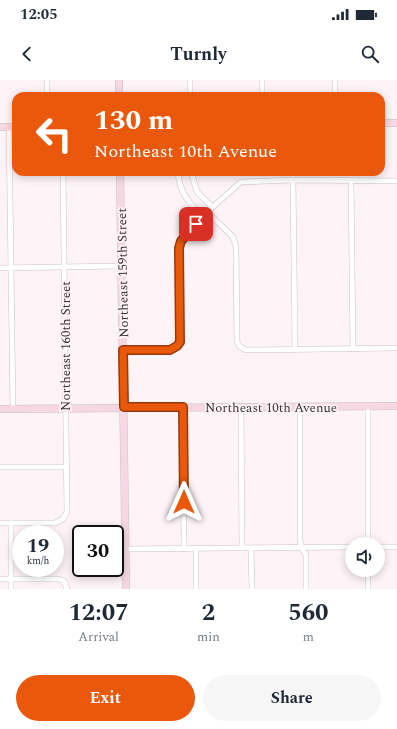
<!DOCTYPE html>
<html lang="en">
<head>
<meta charset="utf-8">
<style>
  body { margin:0; font-family:Spectral,serif; background:#f6f6f7; color:#1f2937; height:100vh; display:flex; flex-direction:column; font-size:15px; white-space:nowrap }
  * { box-sizing:border-box; margin:0 }
  p { font-size:13px; color:#747a83 }
  .icon { flex:none; width:22px; height:22px; fill:none; stroke:currentColor; stroke-width:2; stroke-linecap:round; stroke-linejoin:round }
  .map { position:relative; height:509px; overflow:hidden }
  .sheet { display:flex; flex-direction:column; background:#fff; flex:1 }
  .sheet>* { flex:none }
  .banner { position:absolute; left:12px; top:12px; width:373px; height:84px; border-radius:12px; box-shadow:0 2px 10px #0003; background:#ea580c; color:#fff; overflow:hidden }
  .tools { position:absolute; left:345px; top:457px; display:grid; gap:8px }
  .tools a { display:grid; place-items:center; width:40px; height:40px; border-radius:50%; background:#fff; box-shadow:0 2px 10px #0003; font-size:20px }
  .speed { position:absolute; left:12px; top:445px; display:flex; gap:8px; font-size:20px; font-weight:700; text-align:center }
  .speed>* { display:grid; place-content:center; width:52px; height:52px; border-radius:50%; background:#fff; box-shadow:0 2px 10px #0003; line-height:1 }
  .speed small { font-size:10px; font-weight:400 }
  .speed .limit { border:2px solid #111; border-radius:6px; background:#fff; color:#111 }
  .pin { position:absolute; display:grid; place-items:center; width:34px; height:34px; color:#fff; margin:-17px; border-radius:8px; box-shadow:0 2px 6px #0006 }
  .me { position:absolute; width:44px; margin:-22px; rotate:0deg; stroke-linejoin:round; filter:drop-shadow(0 0 3px #0008) }
  .turn { display:flex; align-items:center; gap:14px; height:84px; padding:0 16px; font-size:18px }
  .turn .icon { width:52px; height:52px; stroke-width:2.5 }
  .turn b { display:block; font-size:28px; line-height:34px }
  .eta { display:flex; justify-content:space-evenly; align-items:center; height:68px; text-align:center }
  .eta b { font-size:24px; font-weight:700; line-height:28px }
  .action { display:flex; gap:8px; margin-top:auto; padding:8px 16px }
  .action a { flex:1; height:46px; border-radius:24px; background:#ea580c; color:#fff; font-size:16px; font-weight:700; line-height:46px; text-align:center }
  .action a+a { background:#f6f6f7; color:#1f2937 }
  .status { display:flex; justify-content:space-between; align-items:center; height:28px; padding:0 20px; background:#fff; direction:ltr }
  .status svg { height:11px; fill:currentColor }
  header { display:flex; justify-content:space-between; align-items:center; height:52px; padding:0 16px; background:#fff; font-size:18px; font-weight:700 }
  .map>svg:first-child { display:block }
  .lines { fill:none; stroke-linecap:round; stroke-linejoin:round }
  .street-casing { stroke:#cbc1c4; stroke-width:6 }
  .secondary-casing { stroke:#cbc1c4; stroke-width:8 }
  .street { stroke:#fff; stroke-width:5 }
  .secondary { stroke:#f5d8e3; stroke-width:7 }
  .route-casing { stroke:#983908; stroke-width:10 }
  .route { stroke:#ea580c; stroke-width:7 }
  .labels { text-anchor:middle; stroke-width:3.5; stroke-linejoin:round; paint-order:stroke }
  .street-label { font-size:13px; fill:#383435; stroke:#fef3f6 }
</style>
</head>
<body>
<div class="status"><b>12:05</b><svg viewBox="0 0 49 12"><path d="M0 12V9h3v3zM5 12V6h3v6zM10 12V3h3v9zM15 12V0h3v12zM26 1h20v11H26zM47 4h2v5h-2z"/></svg></div>
<header><svg class="icon" aria-label="back" viewBox="0 0 24 24"><path d="M15 5l-7 7 7 7"/></svg>Turnly<svg class="icon" aria-label="search" viewBox="0 0 24 24"><circle cx="10" cy="10" r="6"/><path d="M15 15l6 6"/></svg></header>
<div class="map">
<svg width="397" height="509" viewBox="0 0 397 509">
  <rect width="100%" height="100%" fill="#fef3f6"/>
  <g class="lines">
    <g class="street-casing">
      <g id="street">
        <polyline points="47,0 47,16"/>
        <polyline points="190,0 190,16"/>
        <polyline points="262,0 262,16"/>
        <polyline points="335,0 335,16"/>
        <polyline points="9,47 13,329"/>
        <path d="M178 92C179 111 189 124 203 137"/>
        <polyline points="191,92 197,112 212,127"/>
        <polyline points="293,100 295,269"/>
        <polyline points="351,101 353,269"/>
        <polyline points="207,132 233,157 236,167 237,261 240,267 246,270 397,268"/>
        <polyline points="0,188 121,186"/>
        <polyline points="123,270 170,270 177,267 180,262 179,168 181,161 207,132 241,102 293,100 397,101"/>
        <polyline points="183,327 184,469"/>
        <polyline points="241,327 242,468"/>
        <polyline points="368,327 368,464"/>
        <polyline points="300,328 300,460 301,467 306,475 306,509"/>
        <polyline points="0,387 67,387"/>
        <polyline points="0,443 55,443 63,439 67,432 63,92"/>
        <polyline points="11,443 11,509"/>
        <polyline points="378,467 397,467"/>
        <polyline points="251,468 252,509"/>
        <polyline points="126,469 352,467"/>
        <polyline points="196,469 196,509"/>
        <polyline points="0,499 58,499 64,501 67,509"/>
        <polyline points="368,509 368,490"/>
      </g>
    </g>
    <g class="secondary-casing">
      <g id="secondary">
        <polyline points="119,0 119,16"/>
        <polyline points="381,43 397,43"/>
        <polyline points="0,47 16,47"/>
        <polyline points="120,92 126,509"/>
        <polyline points="0,329 397,326"/>
      </g>
    </g>
    <use href="#street" class="street"/>
    <use href="#secondary" class="secondary"/>
  </g>
  <g class="lines">
    <g class="route-casing">
      <polyline id="route" points="184,422 183,327 124,327 123,270 170,270 177,266 180,262 179,168 181,161 196,144"/>
    </g>
    <use href="#route" class="route"/>
  </g>
  <g class="labels">
    <g class="street-label">
      <text transform="translate(122 193) rotate(-91)" y="5">Northeast 159th Street</text>
      <text transform="translate(65 266) rotate(-90)" y="5">Northeast 160th Street</text>
      <text x="271" y="332">Northeast 10th Avenue</text>
    </g>
  </g>
</svg>
<div class="tools">
<a><svg class="icon" aria-label="sound" viewBox="0 0 24 24"><path d="M4 9h4l5-4v14l-5-4H4zM17 9q2 3 0 6"/></svg></a>
</div>
<div class="speed"><div>19<small>km/h</small></div><div class="limit">30</div></div>
<div class="pin" style="left:196px;top:144px;background:#d93025"><svg class="icon" aria-label="arrive" viewBox="0 0 24 24"><path d="M6 21V4h12l-3 4 3 4H6"/></svg></div>
<svg class="me" style="left:184px;top:422px" viewBox="-20 -20 40 40"><path d="M0-17L14 15 0 8-14 15z" fill="#ea580c" stroke="#fff" stroke-width="4"/></svg>
<div class="banner">
<div class="turn"><svg class="icon" aria-label="left" viewBox="0 0 24 24"><path d="M17 20v-9H6M10 6l-5 5 5 5"/></svg><div><b>130 m</b>Northeast 10th Avenue</div></div>
</div>
</div>
<section class="sheet">
<div class="eta">
<div><b>12:07</b><p>Arrival</p></div>
<div><b>2</b><p>min</p></div>
<div><b>560</b><p>m</p></div>
</div>
<div class="action"><a>Exit</a><a>Share</a></div>
</section>
</body>
</html>
